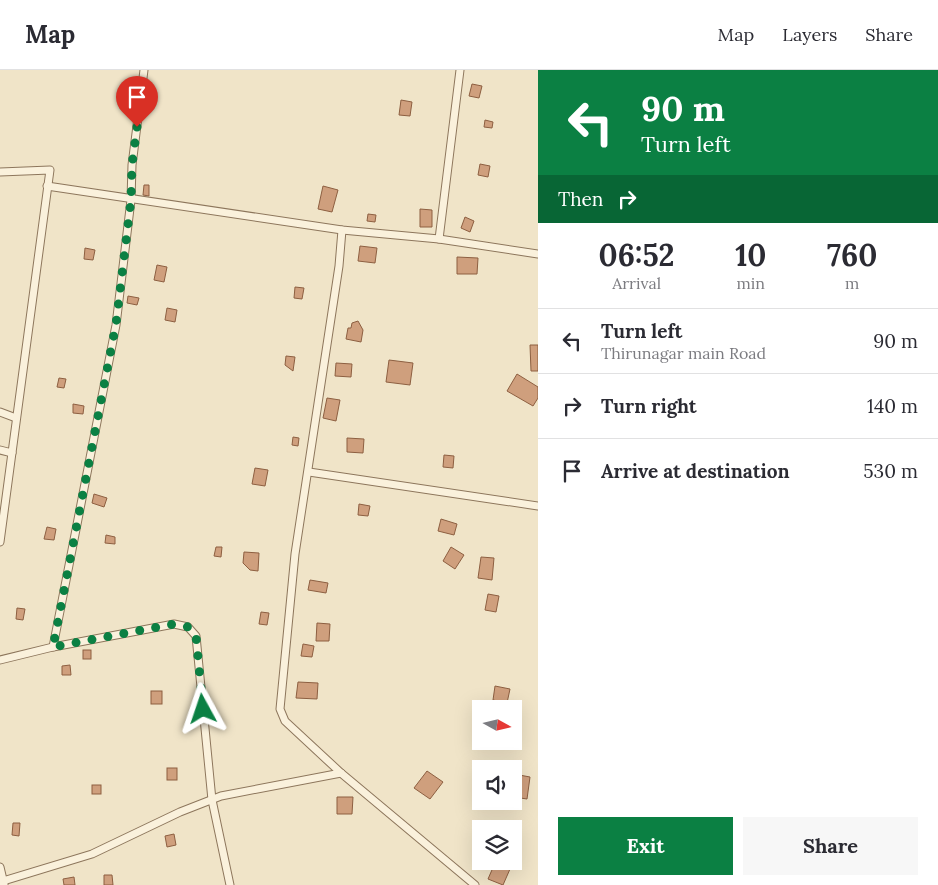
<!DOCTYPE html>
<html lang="en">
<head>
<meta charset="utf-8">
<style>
  body { margin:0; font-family:Lora,serif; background:#f7f7f7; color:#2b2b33; height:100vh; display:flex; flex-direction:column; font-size:19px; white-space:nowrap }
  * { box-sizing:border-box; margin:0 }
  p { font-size:16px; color:#7c7c81 }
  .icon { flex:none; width:28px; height:28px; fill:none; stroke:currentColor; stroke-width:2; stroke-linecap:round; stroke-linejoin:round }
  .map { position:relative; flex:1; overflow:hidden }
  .drawer { display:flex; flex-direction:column; background:#fff; width:400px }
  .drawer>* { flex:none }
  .banner { background:#0b8043; color:#fff; overflow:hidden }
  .needle { width:32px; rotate:98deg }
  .tools { position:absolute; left:472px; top:630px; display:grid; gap:10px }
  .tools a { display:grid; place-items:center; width:50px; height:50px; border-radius:0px; background:#fff; box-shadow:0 5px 20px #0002; font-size:25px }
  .pin { position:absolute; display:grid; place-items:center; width:42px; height:42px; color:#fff; margin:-51px -21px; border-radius:50% 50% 50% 0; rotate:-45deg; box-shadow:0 0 5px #0007 }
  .pin .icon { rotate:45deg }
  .me { position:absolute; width:55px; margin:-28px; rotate:355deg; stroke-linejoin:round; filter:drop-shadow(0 0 4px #0008) }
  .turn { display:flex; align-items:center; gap:18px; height:105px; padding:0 20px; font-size:22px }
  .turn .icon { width:65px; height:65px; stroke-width:2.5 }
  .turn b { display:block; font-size:35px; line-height:42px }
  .then { display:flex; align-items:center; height:48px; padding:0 20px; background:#0003; gap:10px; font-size:19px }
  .eta { display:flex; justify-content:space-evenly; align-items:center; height:85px; text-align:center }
  .eta b { font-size:30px; font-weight:800; line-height:35px }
  .cta { display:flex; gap:10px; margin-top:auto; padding:10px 20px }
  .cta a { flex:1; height:58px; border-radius:0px; background:#0b8043; color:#fff; font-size:20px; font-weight:800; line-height:58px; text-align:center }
  .cta a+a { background:#f7f7f7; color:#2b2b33 }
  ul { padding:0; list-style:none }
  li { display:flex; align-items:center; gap:15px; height:65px; padding:0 20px; border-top:1px solid #e1e1e2 }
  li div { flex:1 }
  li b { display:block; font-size:19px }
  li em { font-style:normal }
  header { display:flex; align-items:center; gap:30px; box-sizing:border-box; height:70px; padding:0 25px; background:#fff; border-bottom:1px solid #e1e1e2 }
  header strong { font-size:24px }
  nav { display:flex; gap:28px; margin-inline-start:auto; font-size:18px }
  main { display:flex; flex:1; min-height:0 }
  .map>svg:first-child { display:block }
  .building { fill:#cf9f7d; stroke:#8d5f41 }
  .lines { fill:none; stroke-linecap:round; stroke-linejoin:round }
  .minor-casing { stroke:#8d765c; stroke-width:9 }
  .minor { stroke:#faf1dc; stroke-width:7 }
  .route { stroke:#0b8043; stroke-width:9; stroke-dasharray:0 16.2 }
</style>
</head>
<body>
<header>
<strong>Map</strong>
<nav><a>Map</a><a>Layers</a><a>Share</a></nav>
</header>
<main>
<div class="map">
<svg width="538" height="815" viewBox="0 0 538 815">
  <rect width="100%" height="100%" fill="#f0e4c8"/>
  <g class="building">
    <polygon points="472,14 482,16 479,28 469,26"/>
    <polygon points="401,30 412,32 410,46 399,45"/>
    <polygon points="485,50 493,52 492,58 484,57"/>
    <polygon points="480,94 490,96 488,107 478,105"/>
    <polygon points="144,115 149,115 149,126 143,125"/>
    <polygon points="323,116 338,120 332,142 318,139"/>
    <polygon points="420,139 432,140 432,157 420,157"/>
    <polygon points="368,144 376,145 375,152 367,151"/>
    <polygon points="465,147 474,151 470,162 461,158"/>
    <polygon points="360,176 377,178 375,193 358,191"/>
    <polygon points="85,178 95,180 93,190 84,189"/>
    <polygon points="457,187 478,188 477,204 457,204"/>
    <polygon points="157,195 167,197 164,212 154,210"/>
    <polygon points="295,217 304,218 302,229 294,228"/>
    <polygon points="128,226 139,228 137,235 127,233"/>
    <polygon points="167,238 177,240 175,252 165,250"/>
    <polygon points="358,251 363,260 361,272 346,269 348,258 351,258 352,253"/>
    <polygon points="530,275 538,275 538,301 531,301"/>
    <polygon points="286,286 295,287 293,301 285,295"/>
    <polygon points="389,290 413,293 410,315 386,312"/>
    <polygon points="336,293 352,294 351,307 335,306"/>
    <polygon points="517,304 538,317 538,328 533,336 507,321"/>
    <polygon points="59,308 66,309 64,318 57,317"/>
    <polygon points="327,328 340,330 336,351 323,348"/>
    <polygon points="73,334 84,336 83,344 73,343"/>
    <polygon points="293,367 299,368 298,376 292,375"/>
    <polygon points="347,368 364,369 363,383 347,382"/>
    <polygon points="444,385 454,386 453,398 443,397"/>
    <polygon points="255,398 268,400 265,416 252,414"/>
    <polygon points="94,424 107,428 104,437 92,433"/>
    <polygon points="359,434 370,436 368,446 358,445"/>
    <polygon points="441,449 457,454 454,465 438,461"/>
    <polygon points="47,457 56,459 54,470 44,469"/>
    <polygon points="106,465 115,467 115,474 105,473"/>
    <polygon points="216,477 222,477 221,487 214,486"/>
    <polygon points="451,477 464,485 455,499 443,491"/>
    <polygon points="244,482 259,483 258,501 250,500 243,493"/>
    <polygon points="481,487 494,488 492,510 478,508"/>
    <polygon points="310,510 328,513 326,523 308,520"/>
    <polygon points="488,524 499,526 496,542 485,540"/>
    <polygon points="17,538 25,539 23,550 16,549"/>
    <polygon points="261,542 269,543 267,555 259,554"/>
    <polygon points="317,553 330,554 329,571 316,571"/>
    <polygon points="303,574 314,576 312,587 301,586"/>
    <rect x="83" y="580" width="8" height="9"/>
    <polygon points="70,595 71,605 62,605 62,596"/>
    <polygon points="298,612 318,613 317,629 296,628"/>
    <polygon points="495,616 510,619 507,633 493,630"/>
    <rect x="151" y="621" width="11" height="13"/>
    <polygon points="514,638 521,639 520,656 514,655"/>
    <rect x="167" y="698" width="10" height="12"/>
    <polygon points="427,701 443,712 430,729 414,718"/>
    <polygon points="514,704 530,707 527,729 514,727"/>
    <rect x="92" y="715" width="9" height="9"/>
    <polygon points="337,727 353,727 352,744 337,744"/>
    <polygon points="13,753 20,753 19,766 12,765"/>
    <polygon points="174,764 176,775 167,777 165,766"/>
    <polygon points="495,793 510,799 503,815 488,809"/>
    <polygon points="104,805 112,805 113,815 104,815"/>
    <polygon points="74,807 75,815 64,815 63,809"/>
  </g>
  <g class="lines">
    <g class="minor-casing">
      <g id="minor">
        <polyline points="0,102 50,100 0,472"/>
        <polyline points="47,116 342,160 439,169 460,0"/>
        <polyline points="342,160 339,196 295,484 280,639 285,651 341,703 475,815"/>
        <polyline points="439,169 538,184"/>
        <polyline points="0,342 16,348"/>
        <polyline points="0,380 12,383"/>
        <polyline points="309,402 538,436"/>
        <polyline points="53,577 116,255 131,130 132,95 144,0"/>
        <polyline points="0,590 53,577 174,554 188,557 196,566 212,730 230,815"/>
        <polyline points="0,797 4,814"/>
        <polyline points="0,812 92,784 180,742 221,726 341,703"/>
      </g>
    </g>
    <use href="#minor" class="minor"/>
  </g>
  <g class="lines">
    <polyline class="route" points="137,57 132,95 131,130 116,254 53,577 174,554 188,557 196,566 203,639"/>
  </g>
</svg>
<div class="tools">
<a><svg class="needle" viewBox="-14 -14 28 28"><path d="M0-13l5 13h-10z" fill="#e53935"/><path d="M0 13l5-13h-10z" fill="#7c7c81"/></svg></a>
<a><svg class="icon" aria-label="sound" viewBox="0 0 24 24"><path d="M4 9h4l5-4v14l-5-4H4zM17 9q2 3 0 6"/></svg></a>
<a><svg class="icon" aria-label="layers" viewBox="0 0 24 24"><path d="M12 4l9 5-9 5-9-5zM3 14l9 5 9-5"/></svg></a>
</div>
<div class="pin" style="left:137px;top:57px;background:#d93025"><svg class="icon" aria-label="arrive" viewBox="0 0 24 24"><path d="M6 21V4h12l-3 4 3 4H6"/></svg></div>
<svg class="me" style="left:203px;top:639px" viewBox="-20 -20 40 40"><path d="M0-17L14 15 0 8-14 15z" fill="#0b8043" stroke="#fff" stroke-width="4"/></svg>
</div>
<section class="drawer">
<div class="banner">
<div class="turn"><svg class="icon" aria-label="left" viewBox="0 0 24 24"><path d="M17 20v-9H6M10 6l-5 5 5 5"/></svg><div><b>90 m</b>Turn left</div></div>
<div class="then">Then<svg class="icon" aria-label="right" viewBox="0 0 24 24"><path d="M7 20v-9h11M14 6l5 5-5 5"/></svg></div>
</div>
<div class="eta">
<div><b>06:52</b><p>Arrival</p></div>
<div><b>10</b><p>min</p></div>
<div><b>760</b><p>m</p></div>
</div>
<ul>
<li><svg class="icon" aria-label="left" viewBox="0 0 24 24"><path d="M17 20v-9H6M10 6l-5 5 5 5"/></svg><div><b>Turn left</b><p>Thirunagar main Road</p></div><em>90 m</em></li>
<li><svg class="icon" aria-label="right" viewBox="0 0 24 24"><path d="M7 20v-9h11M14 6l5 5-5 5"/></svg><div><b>Turn right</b></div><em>140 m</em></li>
<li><svg class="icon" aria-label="arrive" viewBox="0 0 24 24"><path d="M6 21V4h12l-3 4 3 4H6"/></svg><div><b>Arrive at destination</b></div><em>530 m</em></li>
</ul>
<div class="cta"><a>Exit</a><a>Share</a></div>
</section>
</main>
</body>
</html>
